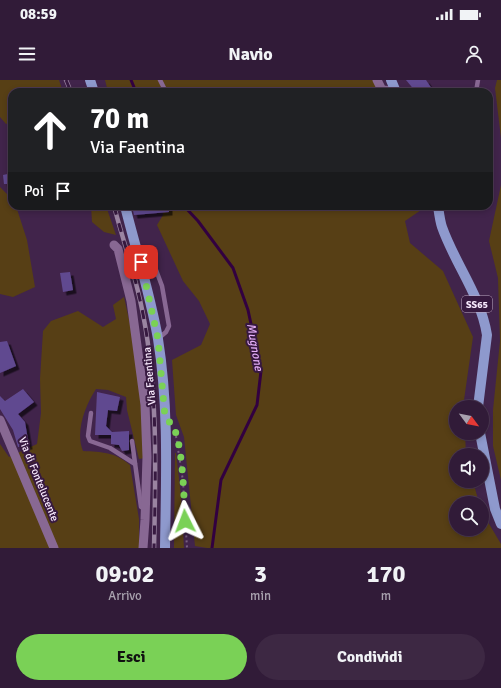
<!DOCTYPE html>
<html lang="it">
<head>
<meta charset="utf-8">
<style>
  body { margin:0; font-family:Signika,sans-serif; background:#3d2843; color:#f1f3f6; height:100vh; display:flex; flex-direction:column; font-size:15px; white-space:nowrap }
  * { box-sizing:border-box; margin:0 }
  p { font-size:13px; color:#a8a1ae }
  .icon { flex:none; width:22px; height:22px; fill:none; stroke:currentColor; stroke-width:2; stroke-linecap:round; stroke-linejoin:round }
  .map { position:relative; height:468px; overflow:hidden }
  .sheet { display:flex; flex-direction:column; background:#311b38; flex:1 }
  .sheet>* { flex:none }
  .hud { position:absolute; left:8px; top:8px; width:485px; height:122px; border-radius:12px; box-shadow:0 2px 6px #0003,0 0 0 1px #4c3953; background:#202124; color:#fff; overflow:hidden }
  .needle { width:26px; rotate:122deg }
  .fabs { position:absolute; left:449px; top:320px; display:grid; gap:8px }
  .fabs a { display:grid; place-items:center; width:40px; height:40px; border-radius:50%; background:#311b38; box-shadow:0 2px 6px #0003,0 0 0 1px #4c3953; font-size:20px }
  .pin { position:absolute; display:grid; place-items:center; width:34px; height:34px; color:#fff; margin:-17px; border-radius:8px; box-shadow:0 2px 6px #0006 }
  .me { position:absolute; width:44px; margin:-22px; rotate:357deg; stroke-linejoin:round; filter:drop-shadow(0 0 3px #0008) }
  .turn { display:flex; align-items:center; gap:14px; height:84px; padding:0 16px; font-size:18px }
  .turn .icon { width:52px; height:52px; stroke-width:2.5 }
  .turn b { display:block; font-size:28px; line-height:34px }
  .then { display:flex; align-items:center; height:38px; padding:0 16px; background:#0003; gap:8px; font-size:15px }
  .eta { display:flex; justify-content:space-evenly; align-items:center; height:68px; text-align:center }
  .eta b { font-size:24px; font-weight:800; line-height:28px }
  .cta { display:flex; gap:8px; margin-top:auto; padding:8px 16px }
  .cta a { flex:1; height:46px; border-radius:24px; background:#7ad156; color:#111; font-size:16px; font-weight:800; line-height:46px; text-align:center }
  .cta a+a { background:#3d2843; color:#f1f3f6 }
  .status { display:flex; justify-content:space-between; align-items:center; height:28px; padding:0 20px; background:#311b38; direction:ltr }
  .status svg { height:11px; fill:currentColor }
  header { display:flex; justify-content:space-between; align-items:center; height:52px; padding:0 16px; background:#311b38; font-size:18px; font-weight:800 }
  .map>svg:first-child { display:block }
  .green { fill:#573f15 }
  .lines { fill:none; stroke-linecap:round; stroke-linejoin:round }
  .stream { stroke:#320040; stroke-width:3 }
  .building { fill:#614990; filter:url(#shadow) }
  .path { stroke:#786081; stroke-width:2; stroke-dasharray:2 3; stroke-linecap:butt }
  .lane { stroke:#886893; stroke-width:4.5 }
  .street { stroke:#886893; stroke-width:9 }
  .primary { stroke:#8e99cd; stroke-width:10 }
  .rail-casing { stroke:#9a84a1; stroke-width:4.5 }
  .rail { stroke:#371940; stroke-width:3; stroke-dasharray:9; stroke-linecap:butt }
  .route { stroke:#7ad156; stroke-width:7; stroke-dasharray:0 12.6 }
  .labels { text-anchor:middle; stroke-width:4; stroke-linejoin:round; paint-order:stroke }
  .shield { fill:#371940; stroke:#beabc4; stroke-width:1 }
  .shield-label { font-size:10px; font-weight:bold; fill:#f8eafd }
  .street-label { font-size:11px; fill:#f8eafd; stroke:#371940 }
  .water-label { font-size:12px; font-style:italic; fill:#e5aff8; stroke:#371940 }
</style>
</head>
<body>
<div class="status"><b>08:59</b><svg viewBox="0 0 49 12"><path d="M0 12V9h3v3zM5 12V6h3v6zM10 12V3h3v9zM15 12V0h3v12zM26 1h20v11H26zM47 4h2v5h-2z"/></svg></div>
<header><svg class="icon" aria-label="menu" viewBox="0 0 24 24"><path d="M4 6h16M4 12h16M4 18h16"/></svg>Navio<svg class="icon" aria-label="person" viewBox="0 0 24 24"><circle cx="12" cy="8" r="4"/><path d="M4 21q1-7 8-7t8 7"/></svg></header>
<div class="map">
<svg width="501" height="468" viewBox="0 0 501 468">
  <defs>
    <filter id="shadow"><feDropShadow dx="3.5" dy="3.5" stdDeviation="0" flood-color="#0009"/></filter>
  </defs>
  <rect width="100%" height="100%" fill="#41244b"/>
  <g class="green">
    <polygon points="0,0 59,0 63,12 12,12 12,41 6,44 0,37"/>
    <polygon points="105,0 374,0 382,12 108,12"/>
    <polygon points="497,0 501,0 501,58 495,8"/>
    <polygon points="501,105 501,400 493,366 493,330 500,261 498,198 489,161"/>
    <polygon points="0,107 12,119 12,126 16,126 27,160 35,207 13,217 0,214"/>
    <polygon points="91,126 106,126 116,155 104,152 92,142"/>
    <polygon points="162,126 427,126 405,141 410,163 443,191 473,257 463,327 456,327 456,353 465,353 466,375 456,375 456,401 473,401 479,423 456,423 456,449 482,449 482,432 501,464 501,468 207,468 195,466 184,357 176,335 172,280 201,265 210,244 199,221 183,201 157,145 163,135"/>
    <path d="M124 217 137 276 145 378 139 379 127 330 126 317 108 310 96 309C85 326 75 352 83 371 102 372 115 372 130 385L139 439V468H0V364L9 377 37 364 41 333 40 299 43 251 51 241 78 231 103 247 116 239 113 225Z"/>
    <polygon points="175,373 176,373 181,416 184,468 174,468"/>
  </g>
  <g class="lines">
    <g class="stream">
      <polyline points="131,0 136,12"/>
      <polyline points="184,126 198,141 233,188 248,230 261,291 257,325 221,400 212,468"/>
    </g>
  </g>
  <g class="building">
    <polygon points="406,0 426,0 434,12 416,12"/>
    <polygon points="12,93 12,104 4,104 3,95"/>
    <polygon points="132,126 169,126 169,132 134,135"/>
    <polygon points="70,192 73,210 63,212 60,193"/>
    <polygon points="7,261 16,286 0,293 0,262"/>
    <polygon points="23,309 34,322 18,334 25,342 29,366 18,367 13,350 0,329 0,316 5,321"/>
    <polygon points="97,312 120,317 117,331 108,330 106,346 112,352 129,351 129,370 122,371 119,365 111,364 111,355 95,355"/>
  </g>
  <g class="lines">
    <polyline class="path" points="176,356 183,401 187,468"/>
    <g class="lane">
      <polyline points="160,0 166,12"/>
      <polyline points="452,12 456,12"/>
      <polyline points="476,12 478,0"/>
      <polyline points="150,174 162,206 169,246 166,252 159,258"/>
      <polyline points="91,333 88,356 90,361 110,368 135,384"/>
      <polyline points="132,361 141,427 146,429"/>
    </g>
    <g class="street">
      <polyline points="377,0 382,10 396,11"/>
      <polyline points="114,165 118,169 131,221 145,325 147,377 145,440 143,468"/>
      <polyline points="0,340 54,468"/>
    </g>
    <g class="primary">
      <polyline points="90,0 94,12"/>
      <polyline points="391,0 396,12"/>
      <path d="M125 126C136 170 150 213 158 259 169 327 166 399 165 468"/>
      <path d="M438 126C439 133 440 141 442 147 455 184 481 216 487 255L478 327"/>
      <polyline points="480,353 495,429 501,444"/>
    </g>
    <g class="rail-casing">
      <g id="rail">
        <polyline points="66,0 71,12"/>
        <path d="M114 126C122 157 133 188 140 220 158 298 156 388 154 468"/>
      </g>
    </g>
    <use href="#rail" class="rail"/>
  </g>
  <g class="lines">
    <path class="route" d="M141 182 158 259 165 337C167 340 171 343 173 346 183 365 184 418 185 441"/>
  </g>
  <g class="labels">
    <rect class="shield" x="462" y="216" width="30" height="16" rx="3"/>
    <g class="shield-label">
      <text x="477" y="228">SS65</text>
    </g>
    <g class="street-label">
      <text transform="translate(149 296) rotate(-95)" y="4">Via Faentina</text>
      <text transform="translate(39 399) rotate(68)" y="4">Via di Fontelucente</text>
    </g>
    <g class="water-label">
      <text transform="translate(255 267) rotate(80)" y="4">Mugnone</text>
    </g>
  </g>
</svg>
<div class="fabs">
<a><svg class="needle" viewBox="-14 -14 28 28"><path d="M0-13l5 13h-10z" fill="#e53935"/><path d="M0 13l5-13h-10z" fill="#a8a1ae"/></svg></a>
<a><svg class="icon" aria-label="sound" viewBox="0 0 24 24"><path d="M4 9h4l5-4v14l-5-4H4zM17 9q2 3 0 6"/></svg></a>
<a><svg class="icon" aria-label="search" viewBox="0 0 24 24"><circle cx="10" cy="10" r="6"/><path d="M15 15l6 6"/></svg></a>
</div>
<div class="pin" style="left:141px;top:182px;background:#d93025"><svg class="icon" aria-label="arrive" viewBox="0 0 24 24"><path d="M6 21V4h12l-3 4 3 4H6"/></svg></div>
<svg class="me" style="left:185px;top:441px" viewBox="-20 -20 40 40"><path d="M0-17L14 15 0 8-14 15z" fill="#7ad156" stroke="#fff" stroke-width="4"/></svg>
<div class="hud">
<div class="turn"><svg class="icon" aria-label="ahead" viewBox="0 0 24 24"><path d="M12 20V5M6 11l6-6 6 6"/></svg><div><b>70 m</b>Via Faentina</div></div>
<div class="then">Poi<svg class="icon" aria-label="arrive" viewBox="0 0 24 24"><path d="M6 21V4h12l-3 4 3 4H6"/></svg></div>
</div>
</div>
<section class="sheet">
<div class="eta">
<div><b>09:02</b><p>Arrivo</p></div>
<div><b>3</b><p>min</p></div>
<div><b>170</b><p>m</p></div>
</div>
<div class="cta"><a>Esci</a><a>Condividi</a></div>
</section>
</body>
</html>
